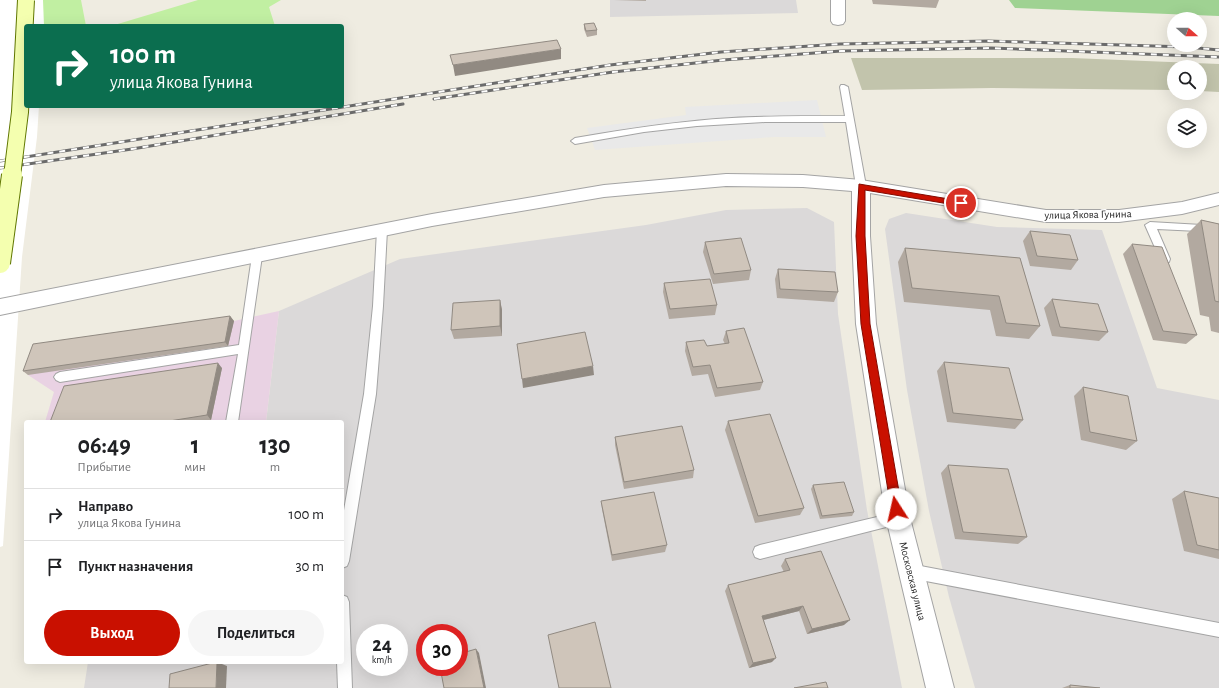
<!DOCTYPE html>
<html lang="ru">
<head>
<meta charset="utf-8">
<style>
  body { margin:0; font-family:"Alegreya Sans",sans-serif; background:#f6f6f6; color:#202124; height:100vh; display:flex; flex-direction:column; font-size:15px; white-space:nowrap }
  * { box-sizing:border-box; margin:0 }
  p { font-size:13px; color:#757577 }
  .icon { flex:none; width:22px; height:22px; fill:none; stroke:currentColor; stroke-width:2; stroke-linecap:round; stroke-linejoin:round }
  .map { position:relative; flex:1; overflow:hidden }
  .details { position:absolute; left:24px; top:420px; width:320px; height:244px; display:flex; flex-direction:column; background:#fff; border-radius:4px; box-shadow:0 4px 16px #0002 }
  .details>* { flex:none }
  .banner { position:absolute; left:24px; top:24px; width:320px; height:84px; border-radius:4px; box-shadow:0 4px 16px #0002; background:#0b6e4f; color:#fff; overflow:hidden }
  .needle { width:26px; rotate:110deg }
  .buttons { position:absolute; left:1167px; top:12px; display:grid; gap:8px }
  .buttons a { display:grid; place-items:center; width:40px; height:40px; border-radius:50%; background:#fff; box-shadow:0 4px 16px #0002; font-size:20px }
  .speed { position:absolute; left:356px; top:624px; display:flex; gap:8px; font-size:20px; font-weight:700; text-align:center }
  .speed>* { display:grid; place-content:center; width:52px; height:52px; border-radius:50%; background:#fff; box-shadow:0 4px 16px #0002; line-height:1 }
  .speed small { font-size:10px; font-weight:400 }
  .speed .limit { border:6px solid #d22; background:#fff; color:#111 }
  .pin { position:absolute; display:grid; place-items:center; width:34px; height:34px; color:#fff; margin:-17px; border:2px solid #fff; border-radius:50%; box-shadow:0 1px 4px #0007 }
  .me { position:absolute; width:44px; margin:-22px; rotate:350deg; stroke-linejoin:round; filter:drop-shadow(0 0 3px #0008) }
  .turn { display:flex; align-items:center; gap:14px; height:84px; padding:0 20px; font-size:18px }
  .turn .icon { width:52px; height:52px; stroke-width:2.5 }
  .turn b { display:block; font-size:28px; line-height:34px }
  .eta { display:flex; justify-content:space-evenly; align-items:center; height:68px; text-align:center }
  .eta b { font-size:24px; font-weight:700; line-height:28px }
  .primary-button { display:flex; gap:8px; margin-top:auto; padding:8px 20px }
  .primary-button a { flex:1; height:46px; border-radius:24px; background:#c91000; color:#fff; font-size:16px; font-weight:700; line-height:46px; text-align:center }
  .primary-button a+a { background:#f6f6f6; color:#202124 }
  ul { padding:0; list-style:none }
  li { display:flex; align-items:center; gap:12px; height:52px; padding:0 20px; border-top:1px solid #e0e0e0 }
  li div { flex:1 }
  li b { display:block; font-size:15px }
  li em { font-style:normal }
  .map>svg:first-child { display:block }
  .residential { fill:#dbd9d9; fill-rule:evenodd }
  .industrial { fill:#e9d2e3 }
  .construction { fill:#c2c4ac }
  .grass { fill:#c1efa2 }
  .forest { fill:#9fd292 }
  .parking { fill:#e9e9e9 }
  .pier { fill:#fff }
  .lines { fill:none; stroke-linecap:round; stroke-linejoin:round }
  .service-casing { stroke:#a4a4a4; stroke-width:2 }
  .minor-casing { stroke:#a4a4a4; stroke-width:2 }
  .service { fill:#fff; fill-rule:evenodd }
  .minor { fill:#fff; fill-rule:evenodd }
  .rail-casing { stroke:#6b6b6b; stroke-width:3 }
  .rail { stroke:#fff; stroke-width:2; stroke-dasharray:6; stroke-linecap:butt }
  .secondary-bridge-far1-casing { stroke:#607700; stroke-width:18; stroke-linecap:butt }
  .secondary-bridge-casing { stroke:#607700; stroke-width:22; stroke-linecap:butt }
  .secondary-bridge-far1 { stroke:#f4ffaf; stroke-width:16 }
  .secondary-bridge { stroke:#f4ffaf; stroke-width:20 }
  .wall { fill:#b2a9a0 }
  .shaded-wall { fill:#918a82 }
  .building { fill:#cfc5ba; stroke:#918a82 }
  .route { fill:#c91000; stroke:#830a00 }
  .labels { text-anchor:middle; stroke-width:3; stroke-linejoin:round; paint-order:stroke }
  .street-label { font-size:11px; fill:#1d1d1d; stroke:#fff }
</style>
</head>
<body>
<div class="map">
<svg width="1219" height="688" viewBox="0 0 1219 688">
  <rect width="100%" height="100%" fill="#efece1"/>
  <g class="residential">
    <polygon points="610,0 796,0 798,13 610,17"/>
    <path d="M807 208 834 222 838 314 867 510 902 688H84L88 662H342V422H266L279 311 400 259 646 225 726 210ZM365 633H399V667H365ZM425 633H459V667H425Z"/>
    <polygon points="906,213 997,227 1102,230 1157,388 1219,400 1219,688 975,688 949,597 929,511 907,390 885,229 889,219"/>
  </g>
  <polygon class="industrial" points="279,311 266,422 45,422 54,392 28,375 38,349 234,321"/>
  <polygon class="construction" points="851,58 1072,58 1219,64 1219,92 1200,91 1200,67 1174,67 1174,90 992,88 862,90"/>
  <g class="grass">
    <polygon points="0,0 81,0 86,26 26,26"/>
    <polygon points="198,0 281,0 269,7 275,26 111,26"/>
  </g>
  <polygon class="forest" points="1009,0 1219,0 1219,16 1015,8"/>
  <polygon class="parking" points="817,100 826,137 774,137 595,150 587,128 686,115 685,107"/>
  <polygon class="pier" points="0,0 43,0 44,26 26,26 26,106 39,106 37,137 22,257 3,546 0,547"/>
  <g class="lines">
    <g class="service-casing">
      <g id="service">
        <path d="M841 85H844L848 87 866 186 861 189 856 186 846 122H765L697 126 644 132 575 144 571 141 575 138C627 129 679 121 732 118 770 116 807 116 845 116L840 87Z"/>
        <polygon points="1150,222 1219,226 1219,232 1157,229 1170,259 1169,262 1161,262 1160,259 1145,225"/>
        <polygon points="382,227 387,230 383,306 376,394 349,561 347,566 342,568 342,522 364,394 373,306 377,230"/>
        <polygon points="257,252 261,253 262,256 238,422 226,422 238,354 60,382 56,380 54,377 56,374 60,372 239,345 252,256 253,253"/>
        <polygon points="898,512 903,514 904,518 903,522 898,524 760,559 755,557 753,552 755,547 760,545"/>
        <polygon points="910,564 1219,623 1219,637 910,578 905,576 903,571 905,566"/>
        <polygon points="342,595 347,597 349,602 352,688 338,688 337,662 342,662"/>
      </g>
    </g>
    <g class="minor-casing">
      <g id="minor">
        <polygon points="831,0 845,0 845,21 843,24 838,25 833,24 831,21"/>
        <polygon points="726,174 803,175 861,180 1046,210 1119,210 1182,202 1219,193 1219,205 1182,214 1119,222 1046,222 870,193 870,236 876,324 910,518 954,688 926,688 886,518 856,324 852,236 852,191 803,187 726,186 604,197 432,226 0,315 0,299 432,214 604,185"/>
      </g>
    </g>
    <use href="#service" class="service"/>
    <use href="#minor" class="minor"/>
    <g class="rail-casing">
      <g id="rail">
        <polyline points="434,99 613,72 723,60 841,51 991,48 1219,57"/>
        <polyline points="0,161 610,65 721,52 840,44 988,41 1187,47 1219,50"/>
        <polyline points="0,168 132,149 403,104"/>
      </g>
    </g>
    <use href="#rail" class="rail"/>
    <g class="secondary-bridge-far1-casing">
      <polyline id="secondary-bridge-far1" points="12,176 20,112 26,0"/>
    </g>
    <g class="secondary-bridge-casing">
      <polyline id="secondary-bridge" points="0,263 12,175"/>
    </g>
    <use href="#secondary-bridge-far1" class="secondary-bridge-far1"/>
    <use href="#secondary-bridge" class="secondary-bridge"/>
  </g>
  <g class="wall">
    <polygon points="614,0 646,0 646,1"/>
    <polygon points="872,0 939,0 936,8 873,4"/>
    <polygon points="584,24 597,30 597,35 587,37 584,29"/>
    <polygon points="1201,220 1219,224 1219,333 1211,331 1209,317 1200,315 1187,234"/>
    <polygon points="1030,231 1078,260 1071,270 1030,266 1023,241"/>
    <polygon points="705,242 751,270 749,280 713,284 703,252"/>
    <polygon points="1132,244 1197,335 1186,344 1153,340 1123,254"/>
    <polygon points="905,248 1020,258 1040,326 1029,339 996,336 990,310 904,302 898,262"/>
    <polygon points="778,269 838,292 834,302 777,298 775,279"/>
    <polygon points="664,283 717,305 715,315 669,319 663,292"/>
    <polygon points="1052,299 1108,332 1099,341 1052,336 1044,308"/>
    <polygon points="500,300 502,310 502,336 454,339 451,330"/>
    <polygon points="230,316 234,321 228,346 28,375 23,371"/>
    <polygon points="726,331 763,382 760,390 715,397 708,374 692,376 685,351 686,342 707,346 725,344 723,340"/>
    <polygon points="944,362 1023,420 1015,429 947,422 937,371"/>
    <polygon points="222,368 211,420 196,422 50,422"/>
    <polygon points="1083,387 1137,441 1126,450 1081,440 1074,396"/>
    <polygon points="728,421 804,508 800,515 755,523 725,430"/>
    <polygon points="615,437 694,470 693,478 624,489 615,445"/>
    <polygon points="948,465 1027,537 1018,544 955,539 941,473"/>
    <polygon points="813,485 854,512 852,516 820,519 811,489"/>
    <polygon points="1184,491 1219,498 1219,559 1184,551 1172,499"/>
    <polygon points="601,501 667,545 665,552 612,561 602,509"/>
    <polygon points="785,559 844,625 807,634 799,611 764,620 772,662 749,668 725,591 728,585 784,572 781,566"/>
    <polygon points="1070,685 1100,688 1062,688"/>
  </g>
  <g class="shaded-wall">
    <polygon points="561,49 561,59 455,76 453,65"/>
    <polygon points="500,300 502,310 502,336 500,326"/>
    <polygon points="230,316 234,321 228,346 225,342"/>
    <polygon points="218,363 222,368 211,420 207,415"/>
    <polygon points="593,366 594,375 523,388 522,379"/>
    <polygon points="803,606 799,611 759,621 762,616"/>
    <polygon points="850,620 844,625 807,634 812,629"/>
    <polygon points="476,649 479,653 486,688 484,688"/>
    <polygon points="776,658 772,662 749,668 753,663"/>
    <polygon points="217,662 227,666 226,688 216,688"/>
  </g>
  <g class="building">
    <polygon points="594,23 597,30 586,31 584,24"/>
    <polygon points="557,40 561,49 453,65 450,55"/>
    <polygon points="1201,220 1219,224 1219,302 1215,301"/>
    <polygon points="1030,231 1070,235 1078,260 1037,256"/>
    <polygon points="741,238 751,270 714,274 705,242"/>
    <polygon points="1132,244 1162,247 1197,335 1163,331"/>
    <polygon points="905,248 1020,258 1040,326 1006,323 999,296 912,288"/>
    <polygon points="778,269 835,272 838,292 780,289"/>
    <polygon points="710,279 717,305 670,309 664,283"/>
    <polygon points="1052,299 1098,304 1108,332 1060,327"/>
    <polygon points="500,300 500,326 451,330 453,303"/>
    <polygon points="230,316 225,342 23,371 33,344"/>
    <polygon points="744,328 763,382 717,388 710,365 693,367 686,342 704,340 707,346 729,343 726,331"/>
    <polygon points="585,332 593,366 522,379 517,344"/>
    <polygon points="944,362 1009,368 1023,420 953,413"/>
    <polygon points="218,363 207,415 163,422 50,422 64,386"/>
    <polygon points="1083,387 1128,396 1137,441 1090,432"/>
    <polygon points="770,414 804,508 758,516 728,421"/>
    <polygon points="682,426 694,470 624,482 615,437"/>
    <polygon points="948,465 1008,469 1027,537 963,532"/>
    <polygon points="844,482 854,512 822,516 813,485"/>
    <polygon points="1184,491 1219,498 1219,550 1197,545"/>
    <polygon points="654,492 667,545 612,555 601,501"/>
    <polygon points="821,551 850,620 812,629 803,606 762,616 776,658 753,663 728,585 790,570 785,559"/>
    <polygon points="595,622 611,688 559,688 548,635"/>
    <polygon points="476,649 484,688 444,688 440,667 459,667 459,654"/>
    <polygon points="216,662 217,662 216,688 169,688 170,674"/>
    <polygon points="826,682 828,688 794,688"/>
    <polygon points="1070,685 1100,688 1070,688"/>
  </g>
  <polygon class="route" points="859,184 961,201 965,203 961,206 865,190 865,236 870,324 902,509 900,513 896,514 893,513 891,509 861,324 856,236"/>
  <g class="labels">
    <g class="street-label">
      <text transform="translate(1088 214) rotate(-1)" y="4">улица Якова Гунина</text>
      <text transform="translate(913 581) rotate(76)" y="4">Московская улица</text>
    </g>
  </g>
</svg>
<div class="buttons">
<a><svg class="needle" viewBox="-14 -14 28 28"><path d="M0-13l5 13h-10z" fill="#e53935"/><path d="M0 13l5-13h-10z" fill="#757577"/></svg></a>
<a><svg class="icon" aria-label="search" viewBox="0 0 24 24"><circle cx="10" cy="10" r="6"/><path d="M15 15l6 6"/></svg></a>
<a><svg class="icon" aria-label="layers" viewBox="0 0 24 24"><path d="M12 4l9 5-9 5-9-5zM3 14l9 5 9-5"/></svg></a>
</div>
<div class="speed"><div>24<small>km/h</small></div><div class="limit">30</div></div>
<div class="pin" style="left:961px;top:203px;background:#d93025"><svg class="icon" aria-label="arrive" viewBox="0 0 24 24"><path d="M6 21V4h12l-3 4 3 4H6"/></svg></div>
<svg class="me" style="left:896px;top:509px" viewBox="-20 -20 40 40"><circle r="19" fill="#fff"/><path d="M0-13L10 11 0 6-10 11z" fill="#c91000"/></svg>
<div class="banner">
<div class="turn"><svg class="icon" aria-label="right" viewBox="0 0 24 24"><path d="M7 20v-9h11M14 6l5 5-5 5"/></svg><div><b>100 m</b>улица Якова Гунина</div></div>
</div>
<section class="details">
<div class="eta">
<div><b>06:49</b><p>Прибытие</p></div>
<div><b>1</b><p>мин</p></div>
<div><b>130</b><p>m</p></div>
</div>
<ul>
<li><svg class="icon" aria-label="right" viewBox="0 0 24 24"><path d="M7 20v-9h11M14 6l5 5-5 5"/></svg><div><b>Направо</b><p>улица Якова Гунина</p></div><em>100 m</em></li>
<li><svg class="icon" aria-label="arrive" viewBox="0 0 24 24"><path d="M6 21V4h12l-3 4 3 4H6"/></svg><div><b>Пункт назначения</b></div><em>30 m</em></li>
</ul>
<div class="primary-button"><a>Выход</a><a>Поделиться</a></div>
</section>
</div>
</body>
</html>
